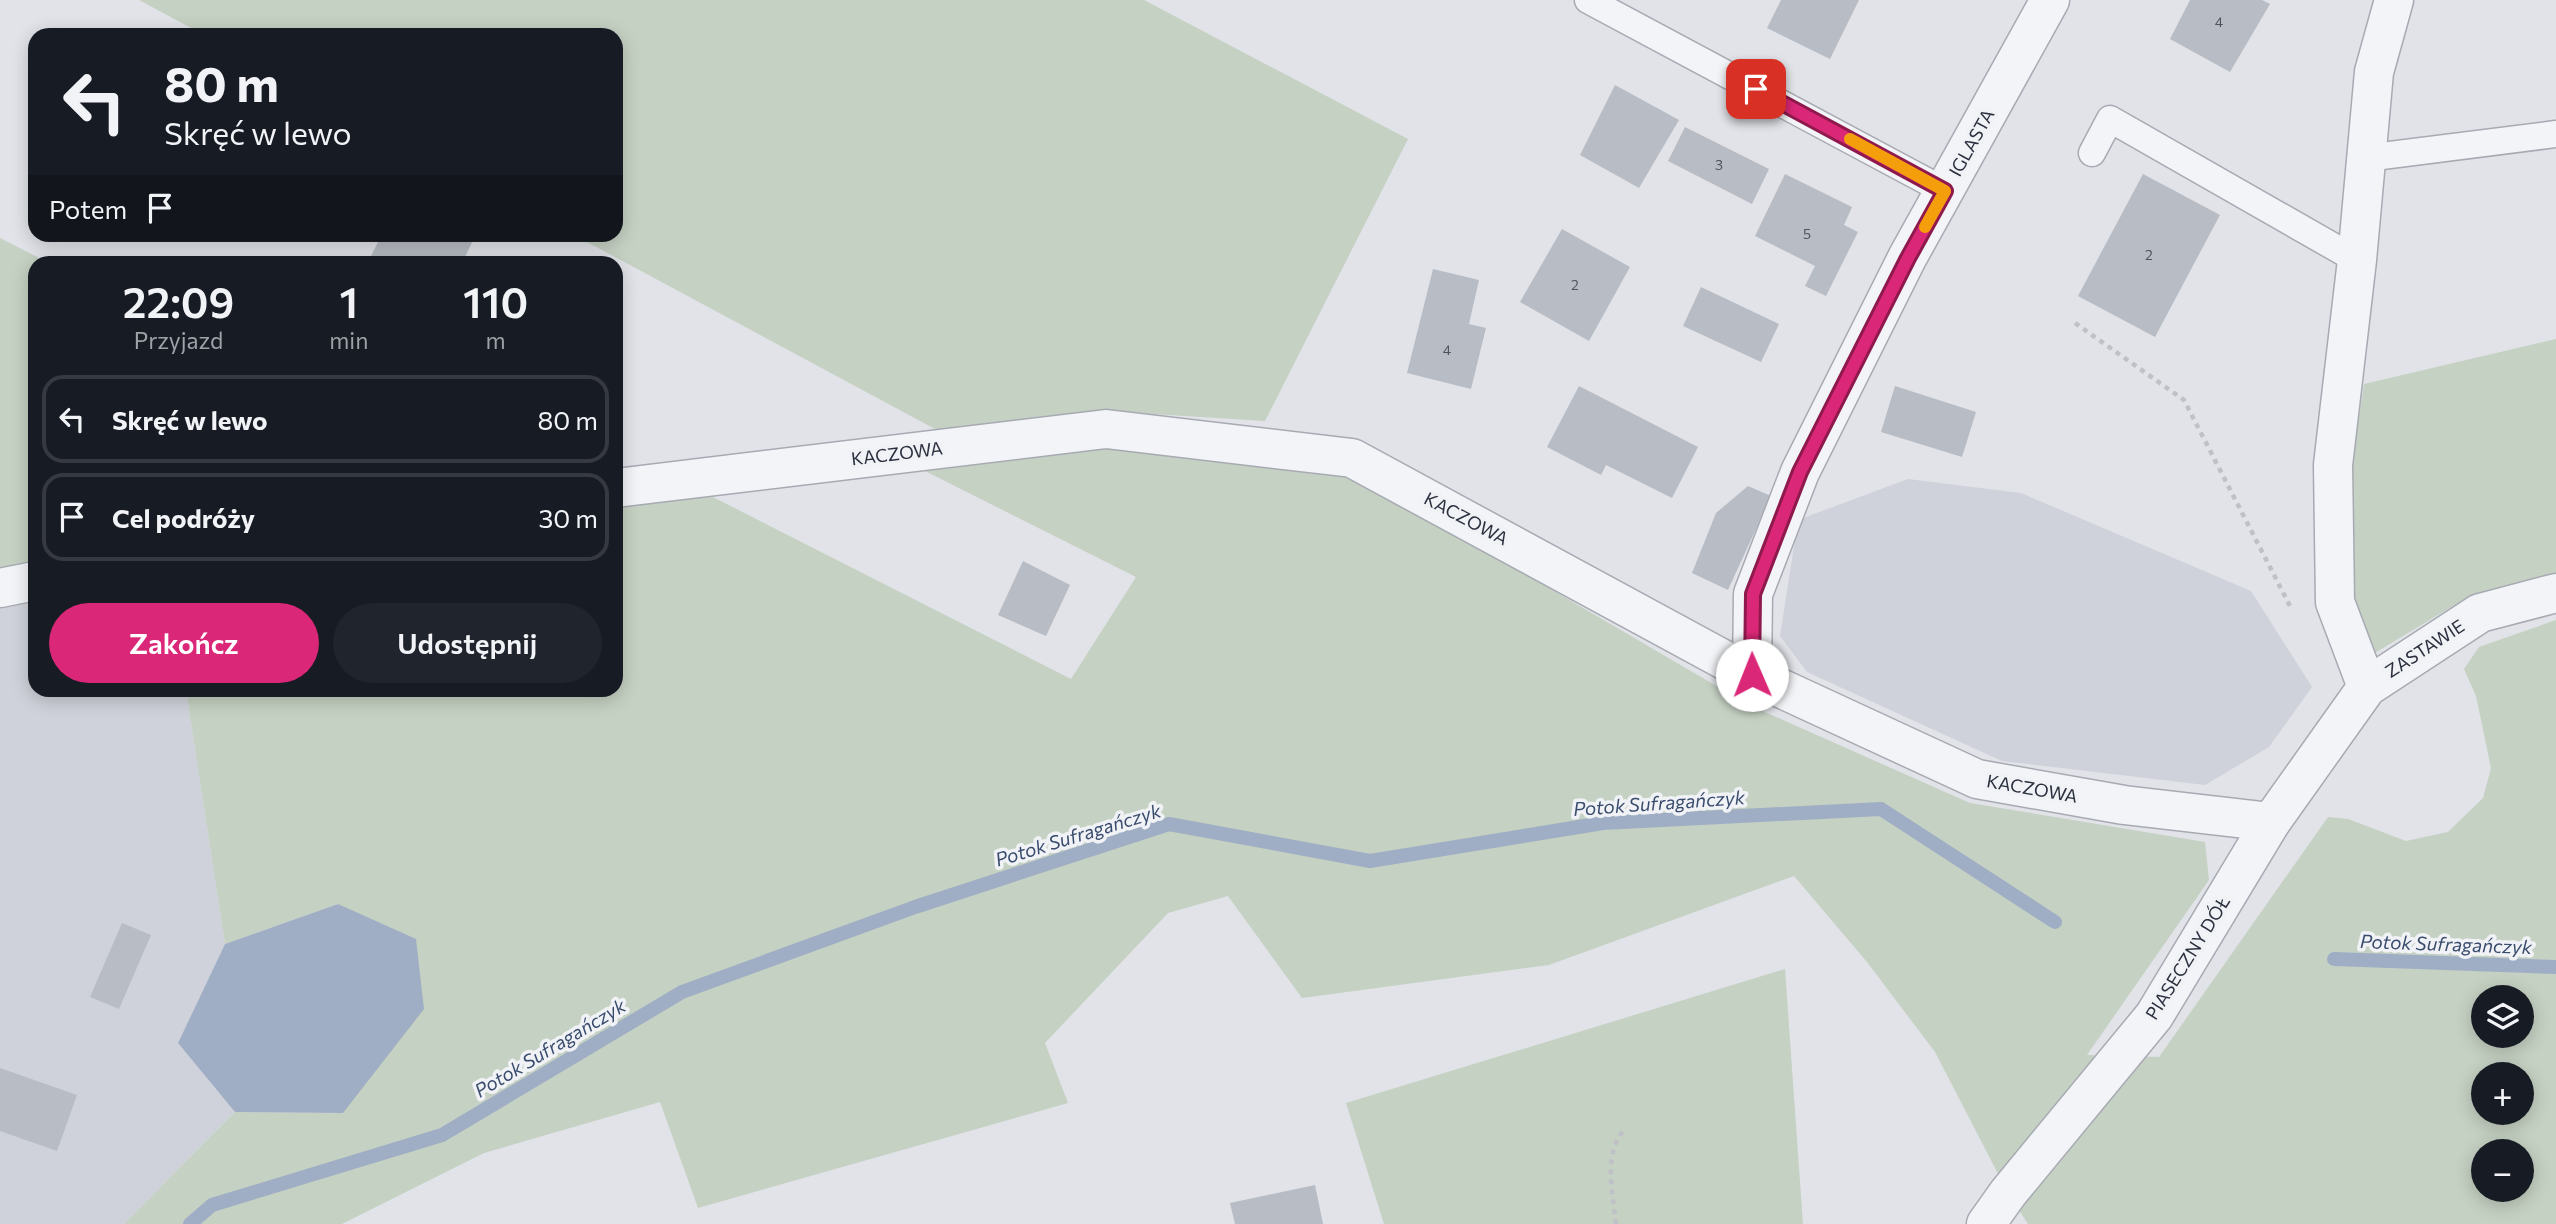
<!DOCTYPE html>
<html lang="pl">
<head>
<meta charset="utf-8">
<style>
  body { margin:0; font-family:Commissioner,sans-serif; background:#20242c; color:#f1f3f6; height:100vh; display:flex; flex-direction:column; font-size:26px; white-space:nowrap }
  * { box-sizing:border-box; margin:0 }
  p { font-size:23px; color:#9ea1a6 }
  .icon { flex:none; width:38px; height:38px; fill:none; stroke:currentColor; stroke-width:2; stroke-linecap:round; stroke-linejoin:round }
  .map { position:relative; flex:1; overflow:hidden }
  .panel { position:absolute; left:28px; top:256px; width:595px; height:441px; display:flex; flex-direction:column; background:#171b24; border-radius:21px; box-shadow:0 4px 18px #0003 }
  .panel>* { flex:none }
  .top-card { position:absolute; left:28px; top:28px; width:595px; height:214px; border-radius:21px; box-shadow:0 4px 18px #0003; background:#171b24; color:#f1f3f6; overflow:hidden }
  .tools { position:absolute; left:2471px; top:985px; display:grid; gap:14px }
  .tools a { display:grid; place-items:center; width:63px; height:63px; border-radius:50%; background:#171b24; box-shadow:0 4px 18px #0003; font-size:35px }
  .pin { position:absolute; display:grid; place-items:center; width:60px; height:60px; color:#fff; margin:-30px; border-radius:14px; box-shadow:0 4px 10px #0006 }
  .me { position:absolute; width:77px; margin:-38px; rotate:359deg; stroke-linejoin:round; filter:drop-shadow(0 0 5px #0008) }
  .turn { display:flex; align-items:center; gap:24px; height:147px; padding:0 21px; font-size:32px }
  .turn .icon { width:91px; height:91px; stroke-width:2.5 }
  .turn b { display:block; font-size:49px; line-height:60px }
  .then { display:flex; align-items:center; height:66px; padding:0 21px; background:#0003; gap:14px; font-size:26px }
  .eta { display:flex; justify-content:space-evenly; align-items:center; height:119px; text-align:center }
  .eta b { font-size:42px; font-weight:600; line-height:49px }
  .action { display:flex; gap:14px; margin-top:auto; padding:14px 21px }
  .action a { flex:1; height:80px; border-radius:42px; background:#db2777; color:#fff; font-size:28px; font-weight:600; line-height:80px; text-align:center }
  .action a+a { background:#20242c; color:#f1f3f6 }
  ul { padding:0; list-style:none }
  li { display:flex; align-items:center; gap:21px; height:88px; margin:0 14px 10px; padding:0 7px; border:4px solid #363941; border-radius:21px }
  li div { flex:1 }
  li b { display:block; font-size:26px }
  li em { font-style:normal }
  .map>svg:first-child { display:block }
  .built { fill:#cfd2da }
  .green { fill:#c5d1c3; fill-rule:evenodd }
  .water { fill:#9faec4 }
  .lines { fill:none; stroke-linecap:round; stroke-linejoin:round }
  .stream { stroke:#9faec4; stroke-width:14 }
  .building { fill:#b8bcc4 }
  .service-casing { stroke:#a7aab2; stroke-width:29 }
  .minor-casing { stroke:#a7aab2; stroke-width:41 }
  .path { stroke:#bfc1c7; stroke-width:4.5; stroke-dasharray:5 5; stroke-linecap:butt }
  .service { stroke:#f3f4f7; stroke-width:26 }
  .minor { stroke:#f3f4f7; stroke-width:38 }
  .route-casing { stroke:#8e194d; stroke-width:18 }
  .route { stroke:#db2777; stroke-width:12 }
  .slow { stroke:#f59e0b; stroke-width:12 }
  .labels { text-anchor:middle; stroke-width:7; stroke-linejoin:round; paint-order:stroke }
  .number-label { font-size:14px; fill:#4e5360 }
  .street-label { font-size:18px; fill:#2b303e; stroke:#f0f2f6 }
  .water-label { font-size:19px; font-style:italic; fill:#394c6e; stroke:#f0f2f6 }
</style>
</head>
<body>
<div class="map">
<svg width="2556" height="1224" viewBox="0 0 2556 1224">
  <rect width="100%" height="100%" fill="#e1e3e8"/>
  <g class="built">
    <polygon points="1908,479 2021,493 2251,591 2312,687 2269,747 2205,785 2002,761 1807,672 1780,636 1798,520"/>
    <polygon points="35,600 35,690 186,690 225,944 178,1043 235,1112 124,1224 0,1224 0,606"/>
  </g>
  <g class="green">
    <polygon points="139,0 1144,0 1408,139 1265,421 1104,411 948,436 574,235 616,234 616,35 204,35"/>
    <polygon points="0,238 47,262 35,262 35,567 0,574"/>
    <polygon points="2556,339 2556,573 2468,597 2373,654 2350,600 2351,471 2364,384"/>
    <path d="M1105 447 1347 470 1749 705 1970 803 2205 842 2209 880 2087 1055 2159 1057 2328 817 2348 819 2406 841 2448 832 2483 798 2491 768 2476 696 2464 669 2479 647 2556 620V1224H2028L2008 1193 1935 1052 1867 962 1794 876 1549 965 1302 998 1228 896 1168 913 1045 1043 1068 1103 698 1208 660 1102 484 1153 342 1224H124L235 1112 343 1113 338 904 225 944 186 690H616V503L705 493 1071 679 1136 577 921 469ZM2483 998H2522V1036H2483ZM2483 1074H2522V1113H2483ZM2483 1152H2522V1190H2483Z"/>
    <polygon points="1785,969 1803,1224 1384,1224 1346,1103"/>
  </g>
  <polygon class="water" points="338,904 416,939 424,1009 343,1113 235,1112 178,1043 225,944"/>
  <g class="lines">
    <g class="stream">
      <polyline points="2334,959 2556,967"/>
      <polyline points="190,1224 212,1205 442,1135 682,992 915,907 1169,824 1370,861 1603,823 1881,809 2055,922"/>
    </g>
  </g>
  <g class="building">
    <polygon points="1781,0 1859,0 1830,59 1767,28"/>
    <polygon points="2190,0 2262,0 2270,4 2230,72 2170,39"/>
    <polygon points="1615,85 1679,120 1639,188 1580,155"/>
    <polygon points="1685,127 1769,169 1752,204 1668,161"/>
    <polygon points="1785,174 1852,207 1844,225 1858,232 1826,296 1805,286 1815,266 1755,236"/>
    <polygon points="2143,174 2220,215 2155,337 2078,296"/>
    <polygon points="1562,229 1630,267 1589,341 1520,302"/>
    <polygon points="382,234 476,234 465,257 476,262 368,262"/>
    <polygon points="1433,269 1479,280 1469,324 1486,328 1471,389 1407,373"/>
    <polygon points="1701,287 1779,324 1761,362 1683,326"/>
    <polygon points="1579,386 1698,447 1672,498 1606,465 1601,475 1547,447"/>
    <polygon points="1895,386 1976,412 1962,457 1881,432"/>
    <polygon points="1748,486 1771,496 1728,590 1692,573 1716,513"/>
    <polygon points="1023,561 1070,585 1046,636 998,615"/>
    <polygon points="122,923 151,935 119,1009 90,997"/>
    <polygon points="0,1068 77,1095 57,1151 0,1131"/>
    <polygon points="1315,1185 1323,1224 1235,1224 1230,1203"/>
  </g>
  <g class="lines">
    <g class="service-casing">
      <g id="service">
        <polyline points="1588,0 1945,191"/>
        <polyline points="2092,153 2110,119 2357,260"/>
        <polyline points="2366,158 2556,134"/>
      </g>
    </g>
    <g class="minor-casing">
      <g id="minor">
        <polyline points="616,488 1106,429 1352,458 1752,675 1977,779 2124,805 2271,822"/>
        <polyline points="0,588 35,581"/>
        <polyline points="1752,675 1753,594 1800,472 1907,258 2050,0"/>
        <polyline points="2367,687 2335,602 2333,465 2357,260 2374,72 2394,0"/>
        <polyline points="1986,1224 2008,1193 2154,1016 2271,822 2367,687 2480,613 2556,593"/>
      </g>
    </g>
    <g class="path">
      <polyline points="2075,323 2184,400 2290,606"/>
      <path d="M1616 1224C1613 1194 1602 1151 1626 1128"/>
    </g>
    <use href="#service" class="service"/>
    <use href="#minor" class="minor"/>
  </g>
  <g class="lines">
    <g class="route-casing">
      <polyline id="route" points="1752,675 1753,594 1800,472 1908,258 1945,191 1756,89"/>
    </g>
    <use href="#route" class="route"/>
    <polyline class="slow" points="1850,139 1945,191 1925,227"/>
  </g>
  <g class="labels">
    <g class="number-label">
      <text x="2219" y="27">4</text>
      <text x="1719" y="170">3</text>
      <text x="1807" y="239">5</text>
      <text x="2149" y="260">2</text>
      <text x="1575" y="290">2</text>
      <text x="1447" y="355">4</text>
    </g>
    <g class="street-label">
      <text transform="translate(1972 143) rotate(-61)" y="6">IGLASTA</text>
      <text transform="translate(897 454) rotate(-7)" y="6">KACZOWA</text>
      <text transform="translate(1466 519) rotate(28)" y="6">KACZOWA</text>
      <text transform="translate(2425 649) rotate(-33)" y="6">ZASTAWIE</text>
      <text transform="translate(2032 789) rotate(10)" y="6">KACZOWA</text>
      <text transform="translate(2188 958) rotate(-58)" y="6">PIASECZNY DÓŁ</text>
    </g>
    <g class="water-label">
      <text transform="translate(1659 803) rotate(-4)" y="7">Potok Sufragańczyk</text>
      <text transform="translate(1078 835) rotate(-17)" y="7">Potok Sufragańczyk</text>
      <text transform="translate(2446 944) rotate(2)" y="7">Potok Sufragańczyk</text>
      <text transform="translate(550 1048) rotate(-31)" y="7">Potok Sufragańczyk</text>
    </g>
  </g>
</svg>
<div class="tools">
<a><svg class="icon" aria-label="layers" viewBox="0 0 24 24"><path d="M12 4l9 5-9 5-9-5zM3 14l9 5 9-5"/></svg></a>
<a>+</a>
<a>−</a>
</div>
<div class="pin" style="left:1756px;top:89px;background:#d93025"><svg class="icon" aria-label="arrive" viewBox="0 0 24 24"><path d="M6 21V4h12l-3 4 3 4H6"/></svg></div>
<svg class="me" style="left:1752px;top:675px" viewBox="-20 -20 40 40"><circle r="19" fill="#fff"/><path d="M0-13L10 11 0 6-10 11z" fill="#db2777"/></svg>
<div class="top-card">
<div class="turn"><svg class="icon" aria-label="left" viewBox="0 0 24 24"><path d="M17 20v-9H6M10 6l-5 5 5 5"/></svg><div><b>80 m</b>Skręć w lewo</div></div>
<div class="then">Potem<svg class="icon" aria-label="arrive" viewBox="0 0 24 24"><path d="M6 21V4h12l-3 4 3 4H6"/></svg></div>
</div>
<section class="panel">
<div class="eta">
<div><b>22:09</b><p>Przyjazd</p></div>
<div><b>1</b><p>min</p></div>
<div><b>110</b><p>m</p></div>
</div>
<ul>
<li><svg class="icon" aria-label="left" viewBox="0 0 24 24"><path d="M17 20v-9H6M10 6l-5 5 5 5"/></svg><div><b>Skręć w lewo</b></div><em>80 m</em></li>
<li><svg class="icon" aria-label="arrive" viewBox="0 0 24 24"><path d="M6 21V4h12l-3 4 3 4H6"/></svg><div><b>Cel podróży</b></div><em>30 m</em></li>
</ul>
<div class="action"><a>Zakończ</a><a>Udostępnij</a></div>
</section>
</div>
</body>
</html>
